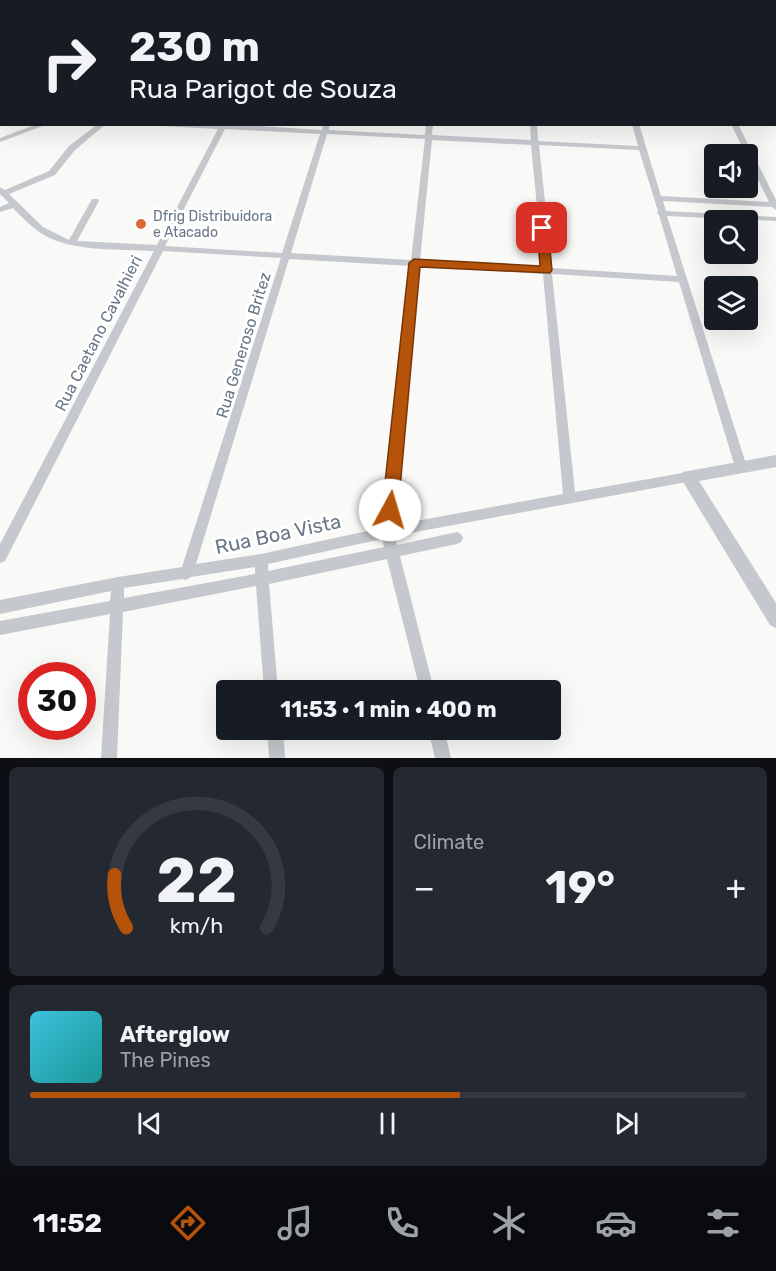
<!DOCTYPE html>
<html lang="en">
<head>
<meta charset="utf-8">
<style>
  :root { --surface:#171b24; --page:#242831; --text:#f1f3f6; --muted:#9ea1a6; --line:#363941; --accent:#b45309 }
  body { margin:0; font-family:Rubik,sans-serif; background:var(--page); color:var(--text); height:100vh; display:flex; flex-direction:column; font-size:22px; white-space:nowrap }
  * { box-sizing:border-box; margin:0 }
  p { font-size:20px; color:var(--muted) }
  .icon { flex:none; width:33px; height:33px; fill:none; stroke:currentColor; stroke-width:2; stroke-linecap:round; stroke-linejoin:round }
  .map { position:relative; height:758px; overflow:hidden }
  .side { display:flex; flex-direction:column; gap:9px; padding:9px; background:#0d0f14; flex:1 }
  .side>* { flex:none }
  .banner { position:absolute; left:0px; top:0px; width:777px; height:126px; box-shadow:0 6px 24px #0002; background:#171b24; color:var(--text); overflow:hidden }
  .buttons { position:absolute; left:704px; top:144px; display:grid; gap:12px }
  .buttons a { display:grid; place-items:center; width:54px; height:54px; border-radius:6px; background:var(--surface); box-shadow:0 6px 24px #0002; font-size:30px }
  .speed { position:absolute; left:18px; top:662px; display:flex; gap:12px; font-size:30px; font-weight:700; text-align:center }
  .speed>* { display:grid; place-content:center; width:78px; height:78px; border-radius:50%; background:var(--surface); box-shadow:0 6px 24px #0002; line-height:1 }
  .speed .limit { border:9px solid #d22; background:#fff; color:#111 }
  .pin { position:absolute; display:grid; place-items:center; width:51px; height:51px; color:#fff; margin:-26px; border-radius:12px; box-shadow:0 3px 9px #0006 }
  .me { position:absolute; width:66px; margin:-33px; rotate:6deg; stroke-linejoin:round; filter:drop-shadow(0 0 4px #0008) }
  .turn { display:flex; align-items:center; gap:21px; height:126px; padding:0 30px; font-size:27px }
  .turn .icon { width:78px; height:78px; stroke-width:2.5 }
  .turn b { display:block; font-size:42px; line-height:51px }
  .big { font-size:45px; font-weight:700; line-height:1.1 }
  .side .card { flex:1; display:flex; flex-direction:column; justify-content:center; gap:9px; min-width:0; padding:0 21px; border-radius:9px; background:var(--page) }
  .side .dial { align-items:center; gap:0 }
  .dial svg { height:156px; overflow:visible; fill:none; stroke:var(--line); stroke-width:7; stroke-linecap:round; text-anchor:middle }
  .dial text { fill:var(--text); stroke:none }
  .song { display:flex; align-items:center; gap:18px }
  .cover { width:72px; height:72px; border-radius:9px; background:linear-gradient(135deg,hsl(190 70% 55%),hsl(180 70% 35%)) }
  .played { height:6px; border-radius:3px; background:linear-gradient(90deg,var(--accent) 60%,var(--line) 60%) }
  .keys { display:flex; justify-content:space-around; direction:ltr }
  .heat { display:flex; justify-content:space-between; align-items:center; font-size:33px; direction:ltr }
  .side .tiles { flex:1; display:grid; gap:9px; grid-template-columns:1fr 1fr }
  .card:last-child { grid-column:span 2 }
  .trip { position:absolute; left:216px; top:680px; width:345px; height:60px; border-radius:6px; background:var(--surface); box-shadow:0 6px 24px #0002; font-weight:700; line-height:60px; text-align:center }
  .menu { display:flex; height:96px; justify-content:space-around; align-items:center; background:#090b0e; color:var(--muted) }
  .menu .icon { width:42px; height:42px }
  .menu .current { color:var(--accent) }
  .menu b { font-size:27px; color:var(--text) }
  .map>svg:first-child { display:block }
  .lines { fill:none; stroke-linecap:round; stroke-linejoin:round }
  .secondary-casing { stroke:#b7bcc0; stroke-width:3 }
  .minor { fill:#c5c8cc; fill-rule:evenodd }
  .tertiary { fill:#c5c8cc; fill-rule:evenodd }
  .secondary { fill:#fff; fill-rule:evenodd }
  .route { fill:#b45309; stroke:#753606; stroke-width:1.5 }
  .poi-dot { fill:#da6835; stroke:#fff; stroke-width:2 }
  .labels { text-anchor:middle; stroke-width:6; stroke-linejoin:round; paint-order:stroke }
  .far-poi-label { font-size:14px; fill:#697786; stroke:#fff; text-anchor:start }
  .street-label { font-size:16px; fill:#697786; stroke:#fff }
  .near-street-label { font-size:20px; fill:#697786; stroke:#fff }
</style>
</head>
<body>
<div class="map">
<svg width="776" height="758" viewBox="0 0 776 758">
  <rect width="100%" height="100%" fill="#f9f9f7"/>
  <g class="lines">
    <g class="secondary-casing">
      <rect id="secondary" x="0" y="5" width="2" height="4"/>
    </g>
    <g class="minor">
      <polygon points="181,0 187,0 180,2"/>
      <rect x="481" y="0" width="6" height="2"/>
      <rect x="691" y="0" width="6" height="2"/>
      <polygon points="770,0 776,0 776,3 776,2"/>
      <rect x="0" y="11" width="2" height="4"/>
      <polygon points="2,36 2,40 0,41 0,37"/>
      <polygon points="0,54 2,55 2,59 0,58"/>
      <rect x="0" y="66" width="2" height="4"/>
      <rect x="0" y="99" width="2" height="4"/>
      <polygon points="37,124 48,124 0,142 0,138"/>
      <path d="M98,124h8l-31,26 -20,25 -46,19 34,33 26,13 23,-41h6l1,2 -22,40 80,4 61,-116 -56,-3 -3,-2h68l95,6 1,-6h7l-1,6 96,5 1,-11h7l-1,11 99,5 -1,-16h7l1,17 100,5 -6,-22h7l22,72 108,6 -38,-78h7l38,76v10l-4,-3 -109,-6 3,10 110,6v4l-109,-5 80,251 -2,3 -4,2 -4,-2 -2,-3 -56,-185 -127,-8 23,218 113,-20 4,1 2,4 -2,4 -298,55 3,9 60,-13 4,2 2,4 -2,4 -4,2 -57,12 34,134h-14l-33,-131 -118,25 9,106h-14l-8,-104 -133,26 -6,146h-16l9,-144 -110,21v-14l110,-20 1,-10 -111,23v-14l118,-23 64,-10 99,-309 -118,-7 -158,310 -5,2v-19l154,-293c-32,-2 -82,1 -110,-16 -12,-7 -21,-17 -31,-27l-13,4v-5l9,-4 -9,-9v-7l5,3 44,-19 20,-25zM225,129l95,5 -38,119 -117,-7zM327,134l98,5 -14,121 -120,-7zM432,140l99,5 12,123 -123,-7zM539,145l100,5 19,61 -1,2 2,2 18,61 -125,-8zM289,259l122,7 -30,262 -120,26 -65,10zM419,266l124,8 20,220 -169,31zM382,539l2,8 -116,24v-7zM255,567v7l-131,24v-10l58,-9 4,1 5,-3z"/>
      <polygon points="267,729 283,729 285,758 269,758"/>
      <polygon points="428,729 444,729 451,758 435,758"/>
    </g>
    <g class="tertiary">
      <rect x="600" y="0" width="6" height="2"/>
      <polygon points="776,455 776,467 699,481 776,603 776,628 770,625 680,477 683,472 688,471"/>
    </g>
    <use href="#secondary" class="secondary"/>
  </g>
  <polygon class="route" points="542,224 548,228 552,270 550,273 420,267 398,510 395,515 390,517 384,515 382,510 409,263 414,259 540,266 537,228"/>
  <circle class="poi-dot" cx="141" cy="224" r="6"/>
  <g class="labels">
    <g class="far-poi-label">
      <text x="153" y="221">Dfrig Distribuidora<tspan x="153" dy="16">e Atacado</tspan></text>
    </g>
    <g class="street-label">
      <text transform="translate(98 333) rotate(-63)" y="6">Rua Caetano Cavalhieri</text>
      <text transform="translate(243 345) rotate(-73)" y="6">Rua Generoso Britez</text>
    </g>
    <g class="near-street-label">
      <text transform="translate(278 534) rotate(-12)" y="7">Rua Boa Vista</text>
    </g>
  </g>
</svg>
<div class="buttons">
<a><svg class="icon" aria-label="sound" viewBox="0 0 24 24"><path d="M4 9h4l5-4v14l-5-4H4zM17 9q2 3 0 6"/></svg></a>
<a><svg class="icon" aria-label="search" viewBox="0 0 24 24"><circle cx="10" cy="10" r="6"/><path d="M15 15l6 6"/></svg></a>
<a><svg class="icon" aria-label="layers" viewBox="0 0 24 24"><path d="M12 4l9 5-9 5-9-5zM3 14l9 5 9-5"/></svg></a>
</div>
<div class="speed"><div class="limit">30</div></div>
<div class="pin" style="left:542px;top:228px;background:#d93025"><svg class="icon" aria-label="arrive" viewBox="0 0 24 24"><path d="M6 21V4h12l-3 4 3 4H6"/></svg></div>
<svg class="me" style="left:390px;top:510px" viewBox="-20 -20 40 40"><circle r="19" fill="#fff"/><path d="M0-13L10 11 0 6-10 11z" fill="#b45309"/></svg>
<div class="trip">11:53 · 1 min · 400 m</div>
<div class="banner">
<div class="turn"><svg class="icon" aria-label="right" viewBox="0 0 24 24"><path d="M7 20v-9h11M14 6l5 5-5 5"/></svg><div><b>230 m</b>Rua Parigot de Souza</div></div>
</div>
</div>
<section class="side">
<div class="tiles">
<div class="card dial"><svg viewBox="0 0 100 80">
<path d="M14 69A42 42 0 1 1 86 69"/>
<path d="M14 69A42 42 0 0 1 8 42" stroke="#b45309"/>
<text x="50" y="56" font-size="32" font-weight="700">22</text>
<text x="50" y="72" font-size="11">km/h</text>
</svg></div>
<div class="card"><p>Climate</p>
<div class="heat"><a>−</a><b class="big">19°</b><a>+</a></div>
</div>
<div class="card">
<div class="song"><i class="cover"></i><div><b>Afterglow</b><p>The Pines</p></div></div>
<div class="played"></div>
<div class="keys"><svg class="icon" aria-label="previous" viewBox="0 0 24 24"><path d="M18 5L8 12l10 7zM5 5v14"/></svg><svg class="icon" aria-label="pause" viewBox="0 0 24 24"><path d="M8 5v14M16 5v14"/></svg><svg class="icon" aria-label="next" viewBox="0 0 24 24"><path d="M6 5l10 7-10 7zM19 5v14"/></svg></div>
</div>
</div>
</section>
<nav class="menu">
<b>11:52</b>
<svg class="icon current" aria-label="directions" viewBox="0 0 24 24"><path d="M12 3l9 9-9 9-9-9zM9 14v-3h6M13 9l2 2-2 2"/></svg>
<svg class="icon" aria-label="music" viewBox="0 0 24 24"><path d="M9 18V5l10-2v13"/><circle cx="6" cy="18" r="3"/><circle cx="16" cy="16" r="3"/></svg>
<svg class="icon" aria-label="phone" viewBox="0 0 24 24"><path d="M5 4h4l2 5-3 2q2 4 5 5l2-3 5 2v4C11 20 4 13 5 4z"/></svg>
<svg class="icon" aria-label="climate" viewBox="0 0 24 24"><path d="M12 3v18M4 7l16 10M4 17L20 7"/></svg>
<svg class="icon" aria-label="car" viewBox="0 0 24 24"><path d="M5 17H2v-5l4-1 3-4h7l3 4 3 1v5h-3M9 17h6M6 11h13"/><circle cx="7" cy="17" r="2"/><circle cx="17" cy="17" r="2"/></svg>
<svg class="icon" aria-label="filters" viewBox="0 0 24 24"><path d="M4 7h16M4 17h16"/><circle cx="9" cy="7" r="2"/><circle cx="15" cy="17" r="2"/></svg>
</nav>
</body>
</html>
